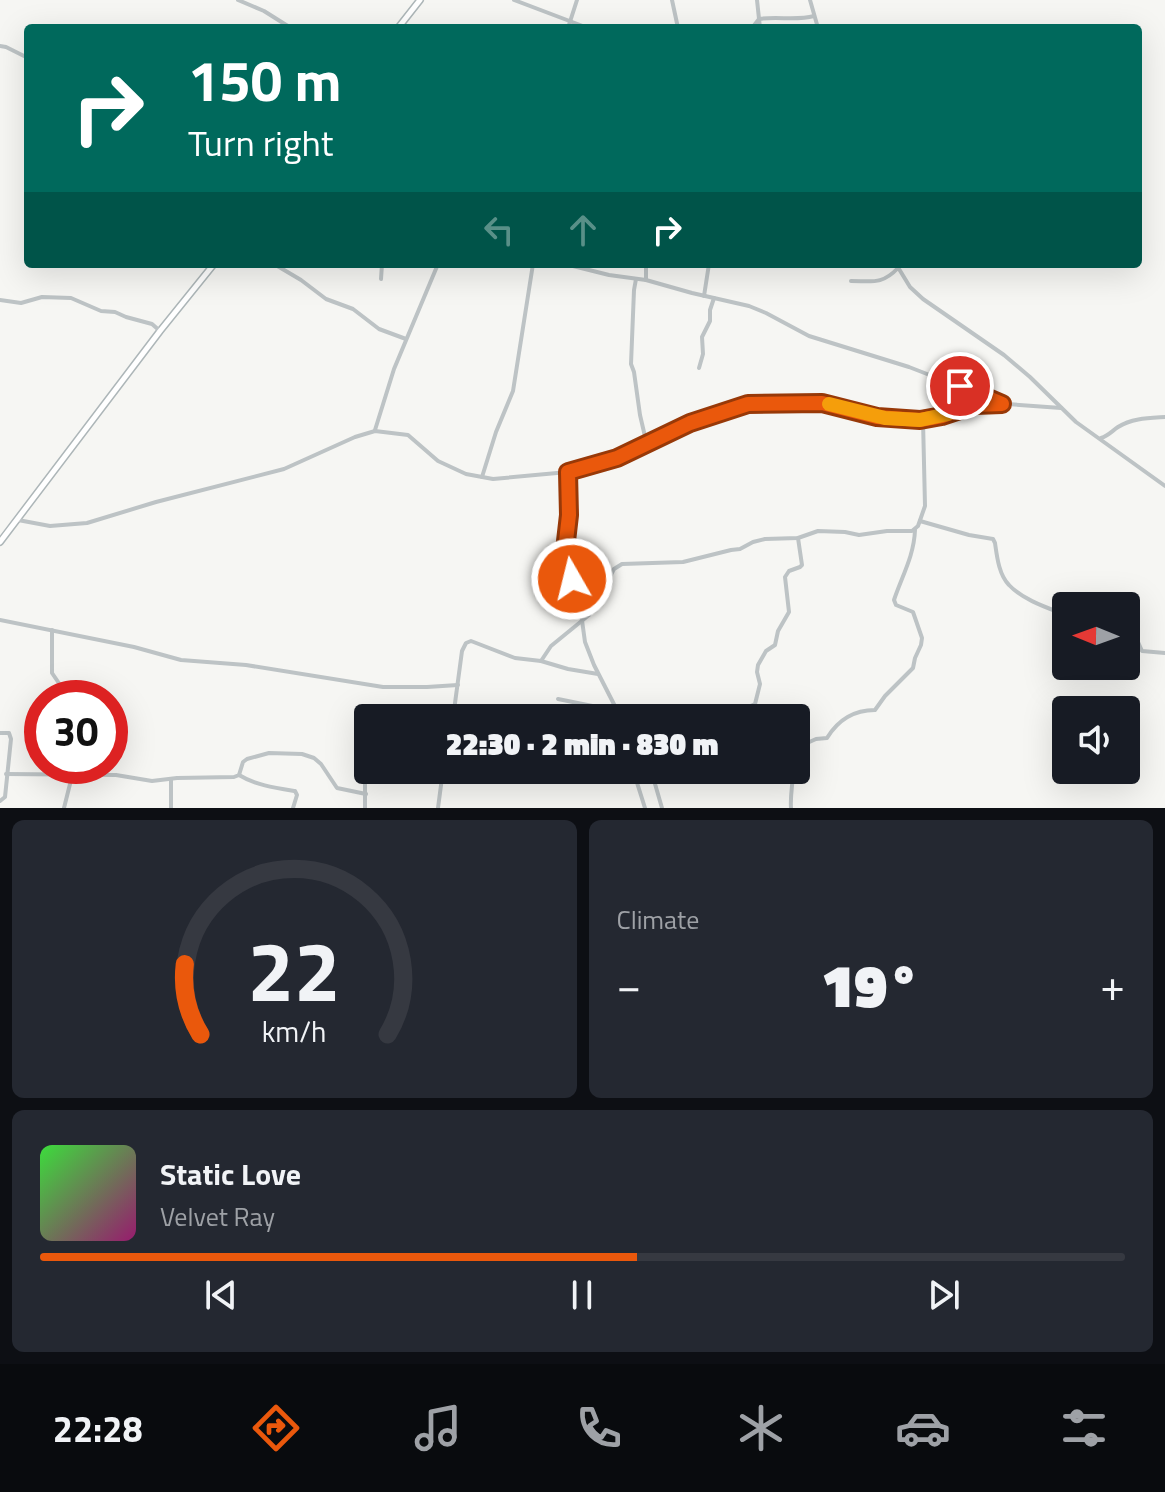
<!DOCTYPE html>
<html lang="en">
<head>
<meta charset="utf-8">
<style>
  :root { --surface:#171b24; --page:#242831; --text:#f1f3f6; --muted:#9ea1a6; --line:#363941; --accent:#ea580c }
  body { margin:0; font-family:"Titillium Web",sans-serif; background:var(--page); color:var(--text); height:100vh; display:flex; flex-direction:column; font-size:30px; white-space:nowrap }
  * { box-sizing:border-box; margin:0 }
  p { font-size:26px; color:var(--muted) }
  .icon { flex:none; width:44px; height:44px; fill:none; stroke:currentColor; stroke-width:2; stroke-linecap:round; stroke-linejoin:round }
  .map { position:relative; height:808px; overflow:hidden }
  .details { display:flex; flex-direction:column; gap:12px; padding:12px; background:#0d0f14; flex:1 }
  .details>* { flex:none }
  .banner { position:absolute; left:24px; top:24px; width:1118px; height:244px; border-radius:8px; box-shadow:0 8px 32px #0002; background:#00695c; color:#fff; overflow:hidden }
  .needle { width:52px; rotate:271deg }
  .fabs { position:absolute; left:1052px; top:592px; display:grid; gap:16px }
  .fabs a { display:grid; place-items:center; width:88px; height:88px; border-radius:8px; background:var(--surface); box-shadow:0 8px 32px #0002; font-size:40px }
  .speed { position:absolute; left:24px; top:680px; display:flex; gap:16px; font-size:40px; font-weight:700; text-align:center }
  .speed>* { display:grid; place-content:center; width:104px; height:104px; border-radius:50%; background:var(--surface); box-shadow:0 8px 32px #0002; line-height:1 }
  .speed .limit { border:12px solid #d22; background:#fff; color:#111 }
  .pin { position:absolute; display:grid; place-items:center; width:68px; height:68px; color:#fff; margin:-34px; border:4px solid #fff; border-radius:50%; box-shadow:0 2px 8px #0007 }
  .me { position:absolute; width:88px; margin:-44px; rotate:352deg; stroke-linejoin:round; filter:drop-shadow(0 0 6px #0008) }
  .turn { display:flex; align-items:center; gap:28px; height:168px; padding:0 32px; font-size:36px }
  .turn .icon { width:104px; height:104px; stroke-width:2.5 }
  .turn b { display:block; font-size:56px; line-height:68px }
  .lanes { display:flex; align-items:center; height:76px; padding:0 32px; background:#0003; justify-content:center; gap:40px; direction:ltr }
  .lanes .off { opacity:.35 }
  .big { font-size:60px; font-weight:800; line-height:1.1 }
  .details .card { flex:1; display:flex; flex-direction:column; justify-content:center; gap:12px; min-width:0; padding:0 28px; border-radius:12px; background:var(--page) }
  .details .dial { align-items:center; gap:0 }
  .dial svg { height:208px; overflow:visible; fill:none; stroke:var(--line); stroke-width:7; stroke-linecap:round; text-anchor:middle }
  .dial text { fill:var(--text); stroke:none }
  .song { display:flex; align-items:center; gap:24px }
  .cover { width:96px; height:96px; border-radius:12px; background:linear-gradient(135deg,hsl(120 70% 55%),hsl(320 70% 35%)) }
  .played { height:8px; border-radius:4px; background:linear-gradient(90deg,var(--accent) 55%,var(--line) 55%) }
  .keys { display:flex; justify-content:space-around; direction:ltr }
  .heat { display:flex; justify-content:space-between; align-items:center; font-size:44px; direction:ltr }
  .details .tiles { flex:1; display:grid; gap:12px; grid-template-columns:1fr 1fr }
  .card:last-child { grid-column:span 2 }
  .trip { position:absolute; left:354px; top:704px; width:456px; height:80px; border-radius:8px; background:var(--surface); box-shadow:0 8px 32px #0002; font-weight:800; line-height:80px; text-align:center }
  .tab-bar { display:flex; height:128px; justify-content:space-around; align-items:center; background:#090b0e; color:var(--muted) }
  .tab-bar .icon { width:56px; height:56px }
  .tab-bar .on { color:var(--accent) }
  .tab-bar b { font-size:36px; color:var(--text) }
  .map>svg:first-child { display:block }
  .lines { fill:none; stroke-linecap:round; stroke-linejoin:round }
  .secondary-casing { stroke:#adb6b8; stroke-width:8 }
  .street { stroke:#bdc3c5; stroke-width:4 }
  .secondary { stroke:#fff; stroke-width:5 }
  .route-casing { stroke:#983908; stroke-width:20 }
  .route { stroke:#ea580c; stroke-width:14 }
  .slow { stroke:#f59e0b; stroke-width:14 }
</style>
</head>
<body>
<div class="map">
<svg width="1165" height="808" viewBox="0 0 1165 808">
  <rect width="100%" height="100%" fill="#f6f6f3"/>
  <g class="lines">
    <g class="secondary-casing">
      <g id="secondary">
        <polyline points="398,28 420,0"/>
        <polyline points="0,542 160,331 214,264"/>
      </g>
    </g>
    <g class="street">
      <polyline points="238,0 264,11 291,28"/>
      <polyline points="514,0 588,28"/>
      <polyline points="672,0 678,28"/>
      <polyline points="757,0 760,28"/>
      <polyline points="810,0 818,28"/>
      <polyline points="568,28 577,0"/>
      <path d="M752,28l7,-9c19,-3 37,2 55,-3"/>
      <polyline points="0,46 6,47 28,58"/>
      <polyline points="274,264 301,280 326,299 353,309 379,329 406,339"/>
      <polyline points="565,264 609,275 646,280 692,293 749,306 766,313 809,336 909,367 999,402"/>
      <polyline points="896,264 910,287 923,299 1004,355 1030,377 1076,422 1165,486"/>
      <polyline points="381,279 382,264"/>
      <polyline points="636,279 634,290 631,364 634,372 640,415 647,445"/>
      <polyline points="646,280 646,264"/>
      <path d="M851,281c21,0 31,4 47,-13"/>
      <polyline points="704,296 709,264"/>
      <polyline points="0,300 21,303 42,297 71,298 101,311 115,312 126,317 152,324 160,331"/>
      <polyline points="699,368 703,354 702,337 710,321 710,310 714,298"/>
      <polyline points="375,430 394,369 438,264"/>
      <path d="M1101,438c7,-2 11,-7 17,-11 14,-9 31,-9 47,-10"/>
      <polyline points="568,472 569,515 565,550 580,606 585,642 594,665 621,718"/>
      <polyline points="482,477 496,432 513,391 533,264"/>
      <polyline points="18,520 50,526 87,523 156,502 284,469 355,437 375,431 408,435 438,461 466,474 493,479 568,472 603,462 630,453 690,423 748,404 822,403 877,417 909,419 929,418 975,405 994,403 1061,408"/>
      <path d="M920,521l49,14 24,4 2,4c2,14 4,32 14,42 14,15 39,23 57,30"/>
      <polyline points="0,620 134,647 181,660 246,665 383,687 427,687 458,685"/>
      <polyline points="52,630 52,673 69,698"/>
      <polyline points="1126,630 1134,633 1142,651 1165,653"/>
      <polyline points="541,661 551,646 589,615 614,569 622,564 683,562 731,550 740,549 753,542 765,539 798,538 818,531 845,532 859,535 887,531 912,531 918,526 925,506 923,420"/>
      <polyline points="558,699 617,711"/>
      <polyline points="617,707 629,713 632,718"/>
      <polyline points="453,718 462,651 466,643 471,641 515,658 541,661 568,669 598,674"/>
      <polyline points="735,718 744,709 755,704 760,684 757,672 758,665 766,651 775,645 778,631 789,612 785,577 789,571 800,567 802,565 798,538"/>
      <polyline points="0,733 9,733 11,739 5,797 0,801"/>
      <polyline points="365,747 365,808"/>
      <path d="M796,748l20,-9 11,-1c11,-18 27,-28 48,-28l10,-14 28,-28 2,-10 6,-13 1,-7 -9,-26 -17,-7 -2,-5c8,-24 20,-44 21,-70"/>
      <polyline points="633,770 645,808"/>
      <polyline points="651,770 662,808"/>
      <polyline points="6,774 116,775 152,781 177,778 234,777 239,775 243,762 247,759 269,753 302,754 314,758 321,764 337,788 366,794"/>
      <path d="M239,775c16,10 37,13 56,16l2,4 -4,13"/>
      <polyline points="171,779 171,808"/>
      <polyline points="64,808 72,776"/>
      <polyline points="438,808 443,770"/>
      <path d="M791,808c-1,-13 2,-24 2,-38"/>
    </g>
    <use href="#secondary" class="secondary"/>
  </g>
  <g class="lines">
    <g class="route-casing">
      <polyline id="route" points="572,579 565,550 569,515 568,472 617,458 690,423 748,404 822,403 877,417 920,420 942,416 975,405 1002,404 960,386"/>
    </g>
    <use href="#route" class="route"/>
    <polyline class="slow" points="829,404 885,418 920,420 948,414"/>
  </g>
</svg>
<div class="fabs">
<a><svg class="needle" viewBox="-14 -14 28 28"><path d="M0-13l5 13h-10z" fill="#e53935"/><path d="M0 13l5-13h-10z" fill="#9ea1a6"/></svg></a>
<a><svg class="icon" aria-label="sound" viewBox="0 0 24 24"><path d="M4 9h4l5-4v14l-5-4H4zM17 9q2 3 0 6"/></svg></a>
</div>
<div class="speed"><div class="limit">30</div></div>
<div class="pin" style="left:960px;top:386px;background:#d93025"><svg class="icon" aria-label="arrive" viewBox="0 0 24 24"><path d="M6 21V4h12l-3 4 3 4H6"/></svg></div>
<svg class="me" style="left:572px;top:579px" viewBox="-20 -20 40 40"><circle r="17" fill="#ea580c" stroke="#fff" stroke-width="3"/><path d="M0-11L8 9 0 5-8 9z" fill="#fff"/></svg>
<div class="trip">22:30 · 2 min · 830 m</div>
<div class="banner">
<div class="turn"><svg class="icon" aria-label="right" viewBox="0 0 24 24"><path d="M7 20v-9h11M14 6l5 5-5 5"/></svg><div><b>150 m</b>Turn right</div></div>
<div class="lanes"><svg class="icon off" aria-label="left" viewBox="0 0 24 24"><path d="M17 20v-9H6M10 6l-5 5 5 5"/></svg><svg class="icon off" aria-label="ahead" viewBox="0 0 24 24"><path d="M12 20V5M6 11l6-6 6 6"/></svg><svg class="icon" aria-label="right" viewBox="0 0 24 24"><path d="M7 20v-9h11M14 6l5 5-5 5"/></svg></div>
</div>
</div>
<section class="details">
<div class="tiles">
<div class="card dial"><svg viewBox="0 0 100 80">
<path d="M14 69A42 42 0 1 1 86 69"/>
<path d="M14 69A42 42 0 0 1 8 42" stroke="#ea580c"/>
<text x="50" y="56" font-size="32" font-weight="700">22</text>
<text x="50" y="72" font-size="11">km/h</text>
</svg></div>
<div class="card"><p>Climate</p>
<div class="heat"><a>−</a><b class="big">19°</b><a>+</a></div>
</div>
<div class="card">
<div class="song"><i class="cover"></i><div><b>Static Love</b><p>Velvet Ray</p></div></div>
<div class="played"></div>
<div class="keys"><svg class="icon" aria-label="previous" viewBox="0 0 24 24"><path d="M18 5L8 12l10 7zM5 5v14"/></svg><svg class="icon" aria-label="pause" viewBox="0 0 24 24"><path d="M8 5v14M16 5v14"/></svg><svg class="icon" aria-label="next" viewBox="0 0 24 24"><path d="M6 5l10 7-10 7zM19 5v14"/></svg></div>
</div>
</div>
</section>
<nav class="tab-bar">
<b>22:28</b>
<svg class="icon on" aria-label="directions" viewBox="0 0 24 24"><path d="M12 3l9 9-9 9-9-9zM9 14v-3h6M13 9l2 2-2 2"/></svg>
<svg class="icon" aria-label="music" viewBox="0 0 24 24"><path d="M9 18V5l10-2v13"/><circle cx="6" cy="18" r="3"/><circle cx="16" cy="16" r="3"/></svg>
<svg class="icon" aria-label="phone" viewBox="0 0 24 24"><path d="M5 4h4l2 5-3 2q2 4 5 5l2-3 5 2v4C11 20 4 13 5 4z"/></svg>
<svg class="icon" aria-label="climate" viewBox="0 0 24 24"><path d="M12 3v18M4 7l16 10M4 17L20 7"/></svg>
<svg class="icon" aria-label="car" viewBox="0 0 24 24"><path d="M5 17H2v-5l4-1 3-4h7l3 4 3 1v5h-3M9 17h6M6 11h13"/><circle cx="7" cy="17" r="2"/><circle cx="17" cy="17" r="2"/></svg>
<svg class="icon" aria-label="filters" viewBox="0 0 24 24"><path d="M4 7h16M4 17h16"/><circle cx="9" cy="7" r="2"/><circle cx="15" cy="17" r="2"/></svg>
</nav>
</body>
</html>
